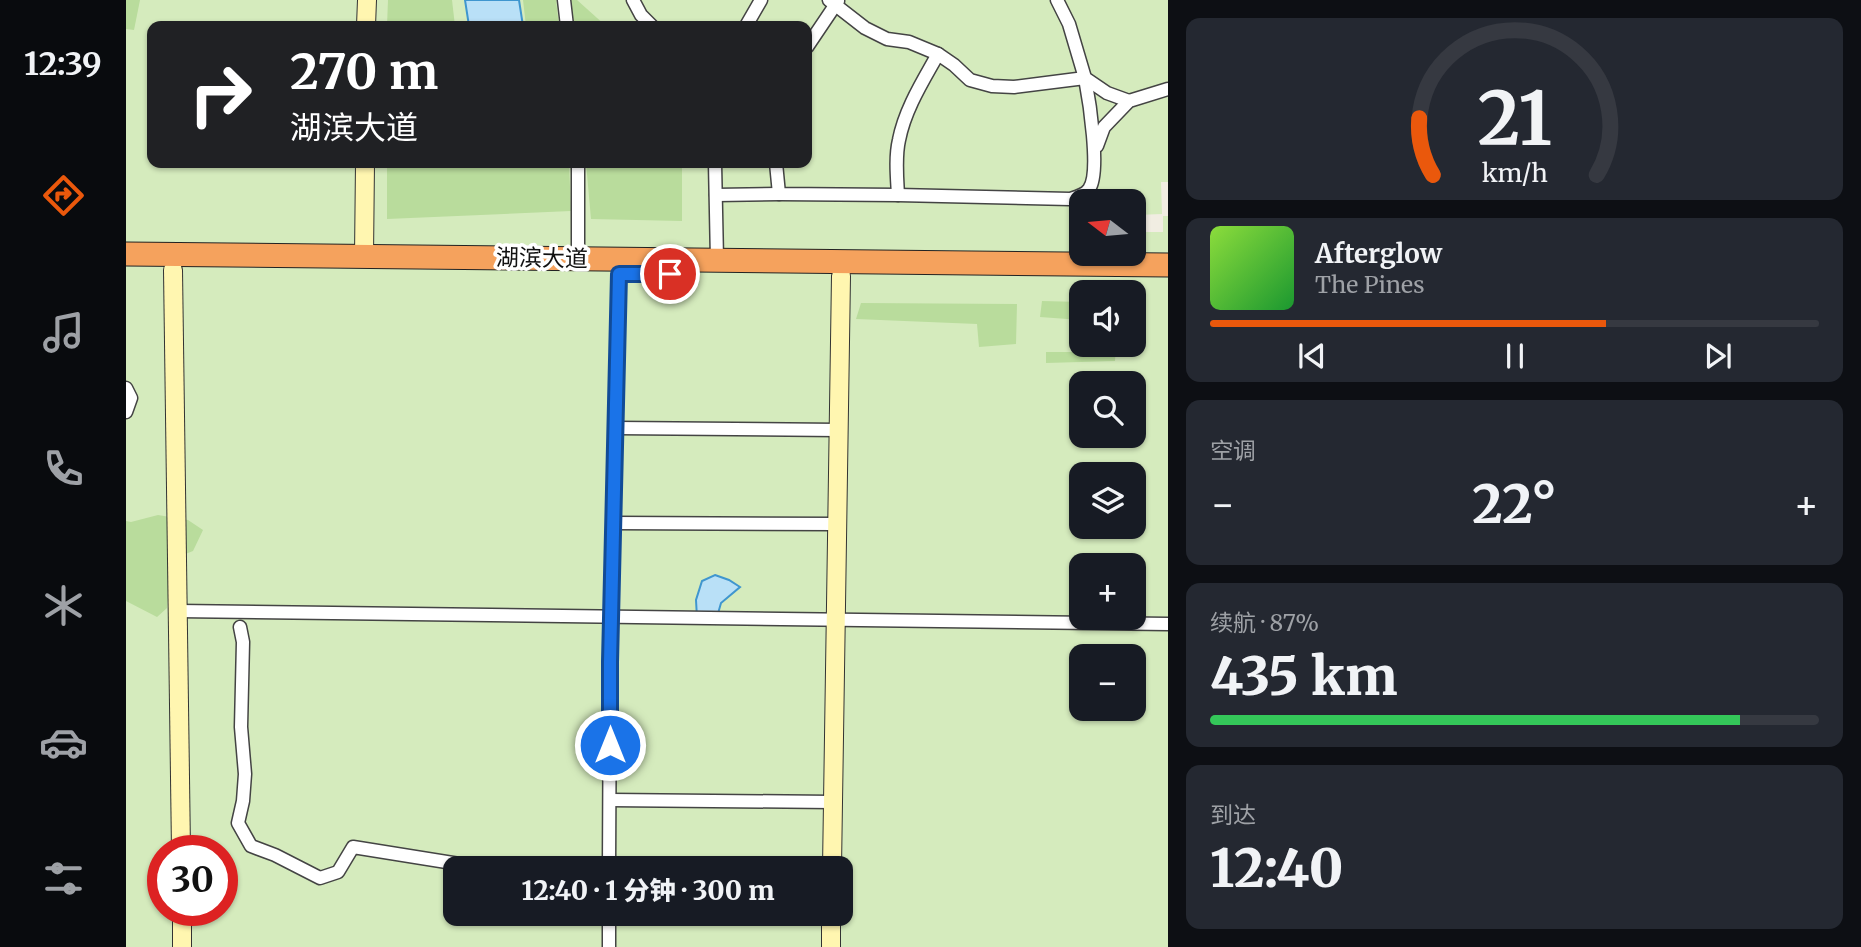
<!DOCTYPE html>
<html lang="zh">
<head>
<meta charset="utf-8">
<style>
  :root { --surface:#171b24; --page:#242831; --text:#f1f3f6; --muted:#9ea1a6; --line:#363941; --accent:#ea580c }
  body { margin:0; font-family:Merriweather,"Noto Sans SC",serif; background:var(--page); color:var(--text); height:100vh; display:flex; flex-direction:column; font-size:26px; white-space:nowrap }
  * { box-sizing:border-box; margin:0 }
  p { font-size:23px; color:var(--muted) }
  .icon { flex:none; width:38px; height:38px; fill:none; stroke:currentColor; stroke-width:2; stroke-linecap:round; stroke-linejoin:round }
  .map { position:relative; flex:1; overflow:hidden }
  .side { display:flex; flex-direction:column; gap:18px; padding:18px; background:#0d0f14; width:693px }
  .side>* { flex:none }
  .banner { position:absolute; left:21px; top:21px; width:665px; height:147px; border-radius:14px; box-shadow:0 2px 5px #0004; background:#202124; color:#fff; overflow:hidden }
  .needle { width:46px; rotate:286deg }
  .fabs { position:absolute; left:943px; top:189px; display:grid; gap:14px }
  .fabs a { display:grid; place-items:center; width:77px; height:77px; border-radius:14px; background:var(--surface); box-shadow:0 2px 5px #0004; font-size:35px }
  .speed { position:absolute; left:21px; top:835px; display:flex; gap:14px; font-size:35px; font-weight:700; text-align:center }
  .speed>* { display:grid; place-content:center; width:91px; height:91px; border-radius:50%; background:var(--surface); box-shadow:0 2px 5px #0004; line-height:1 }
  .speed .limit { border:10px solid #d22; background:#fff; color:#111 }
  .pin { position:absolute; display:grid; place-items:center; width:60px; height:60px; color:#fff; margin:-30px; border:4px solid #fff; border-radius:50%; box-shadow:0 2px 7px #0007 }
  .me { position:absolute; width:77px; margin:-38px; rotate:0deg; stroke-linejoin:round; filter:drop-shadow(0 0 5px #0008) }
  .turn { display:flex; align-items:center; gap:24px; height:147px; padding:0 28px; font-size:32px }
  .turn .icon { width:91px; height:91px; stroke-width:2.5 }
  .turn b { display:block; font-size:49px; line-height:60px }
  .big { font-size:52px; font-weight:800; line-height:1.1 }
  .side .card { flex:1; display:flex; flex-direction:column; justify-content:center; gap:10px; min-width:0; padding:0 24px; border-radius:14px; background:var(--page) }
  .side .dial { align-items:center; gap:0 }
  .dial svg { height:182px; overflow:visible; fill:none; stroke:var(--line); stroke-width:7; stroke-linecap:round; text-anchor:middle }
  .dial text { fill:var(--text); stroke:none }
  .song { display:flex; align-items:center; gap:21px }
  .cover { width:84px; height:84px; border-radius:10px; background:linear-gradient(135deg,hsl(90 70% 55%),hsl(130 70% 35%)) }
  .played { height:7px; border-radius:4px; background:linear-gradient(90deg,var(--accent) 65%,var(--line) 65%) }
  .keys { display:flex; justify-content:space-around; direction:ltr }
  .heat { display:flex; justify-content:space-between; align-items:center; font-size:38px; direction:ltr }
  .charge { height:10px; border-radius:5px; background:linear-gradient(90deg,#34c759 87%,var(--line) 0) }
  .trip { position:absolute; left:317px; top:856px; width:410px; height:70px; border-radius:14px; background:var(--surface); box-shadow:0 2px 5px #0004; font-weight:800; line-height:70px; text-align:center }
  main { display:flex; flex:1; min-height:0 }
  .dock { display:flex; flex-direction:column; width:126px; justify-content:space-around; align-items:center; background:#090b0e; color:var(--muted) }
  .dock .icon { width:49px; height:49px }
  .dock .on { color:var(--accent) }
  .dock b { font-size:32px; color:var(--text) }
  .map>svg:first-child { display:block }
  .green { fill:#d5ebbd; fill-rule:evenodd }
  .forest { fill:#b9dc9c }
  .plaza { fill:#f1ede2 }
  .water { fill:#b9e0f7; stroke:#3f96cf; stroke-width:2 }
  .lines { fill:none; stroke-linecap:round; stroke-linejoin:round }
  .street-casing { stroke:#444; stroke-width:15 }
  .secondary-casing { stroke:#333; stroke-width:20 }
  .highway-casing { stroke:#222; stroke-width:25 }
  .street { stroke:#fff; stroke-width:12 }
  .secondary { stroke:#fff6b0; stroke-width:18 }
  .highway { stroke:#f5a25d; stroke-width:23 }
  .route-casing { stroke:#114b97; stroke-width:18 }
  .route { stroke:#1a73e8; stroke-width:12 }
  .labels { text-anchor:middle; stroke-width:7; stroke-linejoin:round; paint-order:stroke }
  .street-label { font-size:23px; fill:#111; stroke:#fff }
</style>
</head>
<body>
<main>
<nav class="dock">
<b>12:39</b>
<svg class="icon on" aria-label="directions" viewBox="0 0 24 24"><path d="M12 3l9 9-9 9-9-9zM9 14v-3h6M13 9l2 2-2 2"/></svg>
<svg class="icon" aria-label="music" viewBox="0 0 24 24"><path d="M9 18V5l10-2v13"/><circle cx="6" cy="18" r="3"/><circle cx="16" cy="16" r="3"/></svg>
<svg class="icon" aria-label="phone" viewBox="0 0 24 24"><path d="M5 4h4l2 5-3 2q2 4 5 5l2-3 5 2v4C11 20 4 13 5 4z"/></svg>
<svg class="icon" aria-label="climate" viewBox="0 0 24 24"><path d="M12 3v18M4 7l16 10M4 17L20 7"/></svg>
<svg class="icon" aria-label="car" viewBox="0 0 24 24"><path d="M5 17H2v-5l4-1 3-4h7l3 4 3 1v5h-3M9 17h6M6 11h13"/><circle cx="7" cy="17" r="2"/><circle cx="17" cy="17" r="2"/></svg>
<svg class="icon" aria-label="filters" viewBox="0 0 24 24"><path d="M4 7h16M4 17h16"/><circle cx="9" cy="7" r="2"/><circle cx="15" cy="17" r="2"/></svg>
</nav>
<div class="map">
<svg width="1042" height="947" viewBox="0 0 1042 947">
  <rect width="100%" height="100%" fill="#fffdf5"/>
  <path class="green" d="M0,0h1042v947h-1042zM26,26h655v137h-655zM956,201h52v53h-52zM956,292h52v53h-52zM956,383h52v53h-52zM956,474h52v53h-52zM956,565h52v53h-52zM956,656h52v53h-52zM37,850h59v60h-59zM329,868h385v46h-385z"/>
  <g class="forest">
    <polygon points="0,0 14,0 8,30 0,29"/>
    <polygon points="262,0 326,0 329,26 261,26"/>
    <polygon points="397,0 430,0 433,26 400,26"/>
    <polygon points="444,0 451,0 480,26 447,26"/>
    <polygon points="261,163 443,163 445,211 261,219"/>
    <polygon points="460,163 556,163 556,221 465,219"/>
    <polygon points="916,301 955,302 956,345 990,345 989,361 920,363 920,352 951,352 955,320 914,317"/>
    <polygon points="735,303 891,304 890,344 853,347 851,324 730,319"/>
    <polygon points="32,515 62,520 77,530 67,551 57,555 43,586 41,608 31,617 0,601 0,521 5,522"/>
  </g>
  <polygon class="plaza" points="1035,182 1042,182 1042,216 1037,216 1037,232 1011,232 1010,215 1036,214"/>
  <g class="water">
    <polygon points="339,0 393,0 397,26 343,26"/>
    <polygon points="589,575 603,580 614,587 595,603 589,624 571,618 570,600 576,581"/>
  </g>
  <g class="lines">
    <g class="street-casing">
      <g id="street">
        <polyline points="438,0 441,26"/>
        <polyline points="507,0 515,15 526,26"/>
        <path d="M703,0l36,28 22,11 22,3 29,12c-15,27 -33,55 -39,86 -4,17 -2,37 -1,55"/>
        <polyline points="931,0 943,24 959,78 981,93 1003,101"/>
        <polyline points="620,26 635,0"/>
        <polyline points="681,47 712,1"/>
        <polyline points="971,146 978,127 1003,101 1042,89"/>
        <polyline points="589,163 591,260"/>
        <path d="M650,163l3,31 119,1 172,4c7,-2 15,-4 19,-10 12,-16 0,-90 -4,-111l-71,9 -22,-1 -22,-6 -16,-15 -16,-11"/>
        <polyline points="590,195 653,194"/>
        <polyline points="452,258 452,163"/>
        <polyline points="0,388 5,398 0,412"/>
        <polyline points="490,428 713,430"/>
        <polyline points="488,523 711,524"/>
        <polyline points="52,611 1042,624"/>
        <polyline points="114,627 117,642 115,727 119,774 117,801 112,823 125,846 149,855 194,878 212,872 227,847 358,868"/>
        <polyline points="484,800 707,802"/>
        <polyline points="483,868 484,662 493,274"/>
        <polyline points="483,947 483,914"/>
      </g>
    </g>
    <g class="secondary-casing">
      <g id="secondary">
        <polyline points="240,26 241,0"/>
        <polyline points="238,256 239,163"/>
        <polyline points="47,270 55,850"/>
        <polyline points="706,868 715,276"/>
        <polyline points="56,910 56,947"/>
        <polyline points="705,947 705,914"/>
      </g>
    </g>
    <g class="highway-casing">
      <polyline id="highway" points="0,254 1042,265"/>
    </g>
    <use href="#street" class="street"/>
    <use href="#secondary" class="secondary"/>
    <use href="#highway" class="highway"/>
  </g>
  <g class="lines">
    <g class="route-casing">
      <polyline id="route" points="484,745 484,662 493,274 544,274"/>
    </g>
    <use href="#route" class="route"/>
  </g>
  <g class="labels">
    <g class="street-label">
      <text transform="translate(416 258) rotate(1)" y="8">湖滨大道</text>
    </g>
  </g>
</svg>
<div class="fabs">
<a><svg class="needle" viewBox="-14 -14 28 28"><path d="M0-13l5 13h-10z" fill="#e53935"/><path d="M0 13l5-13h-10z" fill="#9ea1a6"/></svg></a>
<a><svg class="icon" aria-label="sound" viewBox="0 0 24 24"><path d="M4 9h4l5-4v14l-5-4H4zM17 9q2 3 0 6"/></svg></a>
<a><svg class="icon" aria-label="search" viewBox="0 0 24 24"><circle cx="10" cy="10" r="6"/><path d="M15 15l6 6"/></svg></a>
<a><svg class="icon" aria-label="layers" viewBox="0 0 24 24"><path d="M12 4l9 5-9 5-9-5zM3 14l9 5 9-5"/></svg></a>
<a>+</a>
<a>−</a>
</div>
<div class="speed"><div class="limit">30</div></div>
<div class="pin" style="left:544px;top:274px;background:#d93025"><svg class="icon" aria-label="arrive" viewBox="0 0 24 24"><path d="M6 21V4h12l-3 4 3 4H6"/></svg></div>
<svg class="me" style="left:484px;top:745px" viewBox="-20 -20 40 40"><circle r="17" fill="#1a73e8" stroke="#fff" stroke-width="3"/><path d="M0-11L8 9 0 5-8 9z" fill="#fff"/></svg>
<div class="trip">12:40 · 1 分钟 · 300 m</div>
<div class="banner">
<div class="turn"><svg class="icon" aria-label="right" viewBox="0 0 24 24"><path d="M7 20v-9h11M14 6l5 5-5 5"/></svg><div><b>270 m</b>湖滨大道</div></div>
</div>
</div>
<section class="side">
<div class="card dial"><svg viewBox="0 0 100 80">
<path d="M14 69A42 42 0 1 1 86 69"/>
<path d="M14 69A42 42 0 0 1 8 44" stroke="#ea580c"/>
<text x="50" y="56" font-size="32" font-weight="700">21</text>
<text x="50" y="72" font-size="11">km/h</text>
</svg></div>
<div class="card">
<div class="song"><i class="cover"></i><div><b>Afterglow</b><p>The Pines</p></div></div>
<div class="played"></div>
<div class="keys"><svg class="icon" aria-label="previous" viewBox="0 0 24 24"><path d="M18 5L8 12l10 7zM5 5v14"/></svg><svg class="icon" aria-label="pause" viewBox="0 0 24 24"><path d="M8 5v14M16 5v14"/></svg><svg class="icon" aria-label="next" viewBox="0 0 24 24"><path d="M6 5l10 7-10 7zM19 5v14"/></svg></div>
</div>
<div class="card"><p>空调</p>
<div class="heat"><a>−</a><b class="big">22°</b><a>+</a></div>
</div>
<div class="card"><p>续航 · 87%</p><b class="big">435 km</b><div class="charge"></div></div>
<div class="card"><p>到达</p><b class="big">12:40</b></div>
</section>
</main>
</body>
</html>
